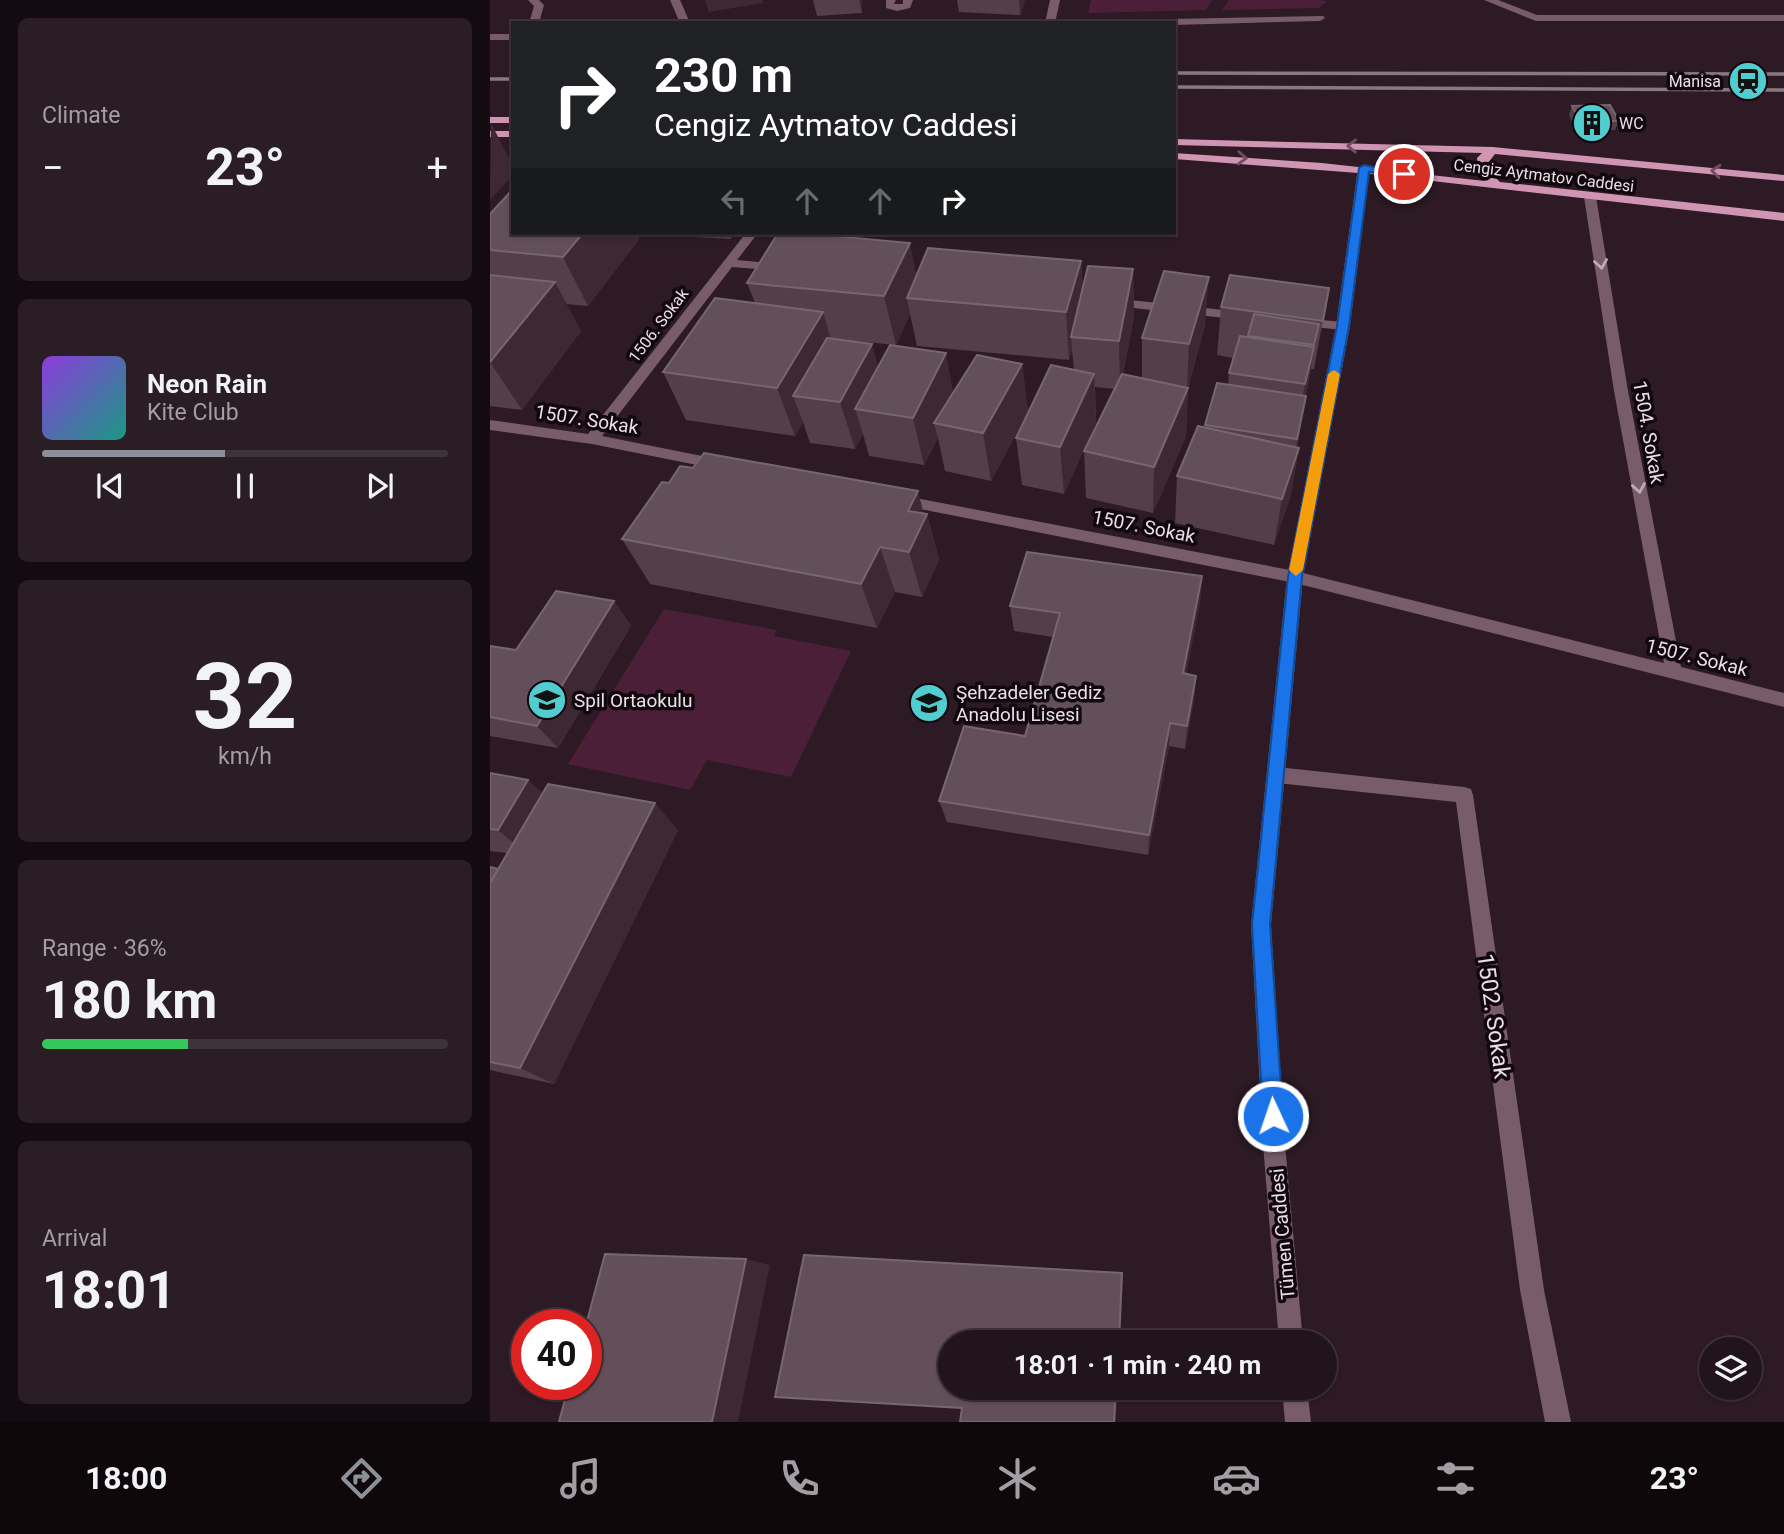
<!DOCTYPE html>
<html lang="en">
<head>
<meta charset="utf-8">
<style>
  :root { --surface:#22141b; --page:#2a1d24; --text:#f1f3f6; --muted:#a29ea3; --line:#3f333a; --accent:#8c9099 }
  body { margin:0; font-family:Roboto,sans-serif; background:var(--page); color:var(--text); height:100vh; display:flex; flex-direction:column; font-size:26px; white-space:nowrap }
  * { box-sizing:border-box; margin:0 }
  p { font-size:23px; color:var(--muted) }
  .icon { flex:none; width:38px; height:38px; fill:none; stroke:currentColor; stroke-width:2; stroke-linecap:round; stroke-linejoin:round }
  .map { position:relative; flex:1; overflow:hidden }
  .sheet { display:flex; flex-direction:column; gap:18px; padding:18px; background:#130b0f; width:490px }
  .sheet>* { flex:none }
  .banner { position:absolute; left:21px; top:21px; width:665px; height:214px; border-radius:0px; box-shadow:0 2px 5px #0004,0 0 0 2px var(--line); background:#202124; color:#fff; overflow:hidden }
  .tools { position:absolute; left:1209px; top:1337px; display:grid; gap:14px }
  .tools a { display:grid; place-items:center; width:63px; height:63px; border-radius:50%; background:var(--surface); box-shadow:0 2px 5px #0004,0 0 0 2px var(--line); font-size:35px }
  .speed { position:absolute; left:21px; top:1309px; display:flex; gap:14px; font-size:35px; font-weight:700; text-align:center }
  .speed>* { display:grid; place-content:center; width:91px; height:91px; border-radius:50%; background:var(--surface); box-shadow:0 2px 5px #0004,0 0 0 2px var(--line); line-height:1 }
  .speed .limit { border:10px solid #d22; background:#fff; color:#111 }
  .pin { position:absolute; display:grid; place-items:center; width:60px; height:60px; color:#fff; margin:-30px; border:4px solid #fff; border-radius:50%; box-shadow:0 2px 7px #0007 }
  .me { position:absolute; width:77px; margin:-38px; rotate:357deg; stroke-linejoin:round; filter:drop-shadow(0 0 5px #0008) }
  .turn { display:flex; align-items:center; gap:24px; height:147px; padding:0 28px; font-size:32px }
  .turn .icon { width:91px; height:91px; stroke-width:2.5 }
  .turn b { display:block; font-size:49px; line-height:60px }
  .lanes { display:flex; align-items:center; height:66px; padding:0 28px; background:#0003; justify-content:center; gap:35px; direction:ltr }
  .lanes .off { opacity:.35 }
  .big { font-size:52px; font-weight:700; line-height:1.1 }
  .sheet .tile { flex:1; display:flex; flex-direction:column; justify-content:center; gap:10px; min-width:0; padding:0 24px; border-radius:10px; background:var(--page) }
  .sheet .dial { align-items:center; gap:0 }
  .dial b { font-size:91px; line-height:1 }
  .song { display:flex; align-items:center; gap:21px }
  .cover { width:84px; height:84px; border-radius:10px; background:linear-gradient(135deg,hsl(270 70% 55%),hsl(170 70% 35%)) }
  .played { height:7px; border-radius:4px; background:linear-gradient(90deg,var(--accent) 45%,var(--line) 45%) }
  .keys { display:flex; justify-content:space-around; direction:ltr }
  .heat { display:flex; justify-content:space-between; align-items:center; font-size:38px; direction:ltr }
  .charge { height:10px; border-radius:5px; background:linear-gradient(90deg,#34c759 36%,var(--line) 0) }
  .trip { position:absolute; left:448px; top:1330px; width:399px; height:70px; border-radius:35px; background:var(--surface); box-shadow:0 2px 5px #0004,0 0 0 2px var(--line); font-weight:700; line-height:70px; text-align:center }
  .tabs { display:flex; height:112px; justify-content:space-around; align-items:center; background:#0e080b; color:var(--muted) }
  .tabs .icon { width:49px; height:49px }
  .tabs .selected { color:var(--accent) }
  .tabs b { font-size:32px; color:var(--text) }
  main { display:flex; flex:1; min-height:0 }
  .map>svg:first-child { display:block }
  .green { fill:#4c1f39 }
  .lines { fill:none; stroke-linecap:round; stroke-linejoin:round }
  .minor { fill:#795c6a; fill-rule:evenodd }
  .tertiary { fill:#795c6a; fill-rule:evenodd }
  .primary { fill:#d195b4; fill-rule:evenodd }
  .rail { stroke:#897880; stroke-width:3.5 }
  .wall { fill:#533e49 }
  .shaded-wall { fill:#3d2833 }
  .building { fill:#634f59; stroke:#78666f; stroke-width:2 }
  .oneway { stroke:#704e60 }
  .oneway2 { stroke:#beaab3 }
  .route { fill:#1a73e8; stroke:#114b97; stroke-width:2 }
  .slow { fill:#f59e0b }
  .labels { text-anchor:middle; stroke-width:7; stroke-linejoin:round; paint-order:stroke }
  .far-poi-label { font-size:16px; fill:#ecdee4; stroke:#10080c; text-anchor:end }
  .far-street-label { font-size:16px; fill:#ecdee4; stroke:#10080c }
  .street-label { font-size:19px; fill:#ecdee4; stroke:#10080c }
  .poi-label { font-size:19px; fill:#ecdee4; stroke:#10080c; text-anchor:start }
  .near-street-label { font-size:23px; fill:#ecdee4; stroke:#10080c }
</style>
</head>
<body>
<main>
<section class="sheet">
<div class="tile"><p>Climate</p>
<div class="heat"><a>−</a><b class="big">23°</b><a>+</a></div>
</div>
<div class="tile">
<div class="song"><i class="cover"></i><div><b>Neon Rain</b><p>Kite Club</p></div></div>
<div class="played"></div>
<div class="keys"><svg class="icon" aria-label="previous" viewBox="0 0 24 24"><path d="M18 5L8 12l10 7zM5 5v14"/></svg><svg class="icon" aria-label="pause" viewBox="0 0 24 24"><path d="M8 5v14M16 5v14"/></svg><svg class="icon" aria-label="next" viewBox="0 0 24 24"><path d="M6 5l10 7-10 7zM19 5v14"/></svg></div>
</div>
<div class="tile dial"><b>32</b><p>km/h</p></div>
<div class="tile"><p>Range · 36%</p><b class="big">180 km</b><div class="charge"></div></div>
<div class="tile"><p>Arrival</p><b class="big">18:01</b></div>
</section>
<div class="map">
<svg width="1294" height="1422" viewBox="0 0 1294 1422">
  <rect width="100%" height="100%" fill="#2d1a24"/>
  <g class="green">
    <polygon points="601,0 722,0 716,10 598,13"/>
    <polygon points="739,0 830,0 837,1 829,8 732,10"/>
    <polygon points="174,609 287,630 284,636 361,651 301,777 217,760 200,790 78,764"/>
  </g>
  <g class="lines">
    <g class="minor">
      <polygon points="38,0 49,0 54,5 49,23 39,23 44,6"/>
      <polygon points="180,0 190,0 200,23 190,23"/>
      <polygon points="396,0 406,0 404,4 413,4 413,0 423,0 420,8 407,11 396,8"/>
      <polygon points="560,0 570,0 565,23 555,23"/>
      <polygon points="994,0 1008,0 1047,15 1294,15 1294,21 1046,21"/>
      <polygon points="833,16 835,18 830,21 684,25 624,23 629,20"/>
      <rect x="0" y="34" width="23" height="6"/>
      <polygon points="1100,193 1106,197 1138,391 1191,667 1294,693 1294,707 805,583 410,505 402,500 410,495 805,571 1174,663 1124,391 1094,197"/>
      <polygon points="256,233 268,233 247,260 290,264 296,268 294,271 242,267 112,436 237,461 239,465 237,469 232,470 102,444 0,430 0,420 98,434"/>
      <polygon points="621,298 753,312 760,316 753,320 616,305 615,302"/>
      <polygon points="809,318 853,322 860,326 853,330 804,325 802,322"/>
      <polygon points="787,767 974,787 981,789 983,795 1054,1290 1081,1422 1055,1422 1030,1290 966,802 787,783 781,781 778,775 781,769"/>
    </g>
    <g class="tertiary">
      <polygon points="874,165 880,168 860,326 813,577 781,925 795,1144 813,1342 789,1342 773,1144 761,925 797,577 846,326 868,168"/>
      <polygon points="792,1388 817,1388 821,1422 795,1422"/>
    </g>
    <g class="primary">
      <rect x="0" y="117" width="23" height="6"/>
      <rect x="0" y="131" width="23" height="6"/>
      <polygon points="684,139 1003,147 1294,175 1294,181 1005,154 998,163 1001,173 1010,182 1294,213 1294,221 881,174 684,159 684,153 832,163 995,181 988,170 987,158 992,153 684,145"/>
    </g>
    <g class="rail">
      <polyline points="684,73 1294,74"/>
      <polyline points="0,79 23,79"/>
      <polyline points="684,87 1294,90"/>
    </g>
  </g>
  <g class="wall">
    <polygon points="323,0 372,0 372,13 327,16"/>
    <polygon points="467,0 535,0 530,15 469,12"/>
    <polygon points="1082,106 1129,121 1125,130 1086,131 1079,115"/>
    <polygon points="0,214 23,233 243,233 241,239 147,234 149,239 98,306 76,304 91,331 32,410 0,406"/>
    <polygon points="591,261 593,291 643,269 644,317 633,374 652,378 652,338 715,325 698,388 696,436 663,513 596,498 594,451 625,389 605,387 606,422 574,494 532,485 526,438 584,370 582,350 579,360 427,346 420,314 406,345 343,339 382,344 388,368 463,393 532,364 538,412 501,481 455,471 448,438 434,465 379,456 373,434 365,449 320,443 313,422 305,436 196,420 173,372 265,303 257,283 427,275"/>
    <polygon points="839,288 824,369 821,369 816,393 807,448 809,448 801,495 784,545 685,523 687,476 714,428 715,425 738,384 739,373 743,358 727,355 731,307"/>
    <polygon points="433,513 437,514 449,560 432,597 405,592 387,628 160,584 132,539"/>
    <polygon points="712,576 710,602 696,674 706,676 704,700 695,749 679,746 658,855 457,822 449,801 535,736 563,637 524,631 520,606"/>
    <polygon points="124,601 141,626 68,748 0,736 0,646 26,650"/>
    <polygon points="0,773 38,780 52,793 188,830 64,1084 0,1070 0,867 8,869 17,853 0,851"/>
  </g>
  <g class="shaded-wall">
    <polygon points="215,0 273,0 274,3 219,12"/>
    <polygon points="369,0 372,0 372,13"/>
    <polygon points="529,0 535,0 530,15"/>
    <polygon points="1,123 23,166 23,175 0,200"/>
    <polygon points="93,233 146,233 149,239 98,306 73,257"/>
    <polygon points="420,243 430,292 417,298 420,314 406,345 394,296"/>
    <polygon points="591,261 594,310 581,337 582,350 579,360 576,312"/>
    <polygon points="643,269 644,317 630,389 629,341"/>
    <polygon points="719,277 715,325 697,390 698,388 696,436 663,513 664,467 697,392 699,344"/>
    <polygon points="65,282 91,331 32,410 0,362"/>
    <polygon points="333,312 347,361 303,396 313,422 305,436 287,388"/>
    <polygon points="829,324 820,372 816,393 824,345"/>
    <polygon points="382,344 394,392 365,409 373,434 365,449 350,402"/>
    <polygon points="824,347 815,396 807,432 815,384"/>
    <polygon points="456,353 465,402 444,423 448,438 434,465 423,418"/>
    <polygon points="532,364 538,412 501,481 493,433"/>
    <polygon points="604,374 606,422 574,494 570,447"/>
    <polygon points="816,396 803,466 809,448 801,495 784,545 792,499 801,471"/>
    <polygon points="428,491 435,519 437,514 449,560 432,597 419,552 418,511"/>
    <polygon points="390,547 405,592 387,628 371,584"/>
    <polygon points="712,576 710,602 692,697 693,673"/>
    <polygon points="124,601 141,626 68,748 47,726"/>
    <polygon points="706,676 704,700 695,749 697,726"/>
    <polygon points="680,723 679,746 658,855 659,835"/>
    <polygon points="38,780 67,807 39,856 8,830"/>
    <polygon points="165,803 188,830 64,1084 30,1068"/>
    <polygon points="256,1259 280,1265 248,1422 222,1422"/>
    <polygon points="632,1273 633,1278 630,1342 629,1342"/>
    <polygon points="626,1388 627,1388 626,1422 624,1422"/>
  </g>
  <g class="building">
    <polygon points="1120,105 1129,121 1090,121 1082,106"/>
    <polygon points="23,189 23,233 93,233 73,257 0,250 0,214"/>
    <polygon points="288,233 311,233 420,243 394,296 257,283"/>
    <polygon points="438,248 591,261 576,312 417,298"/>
    <polygon points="598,266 643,269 629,341 581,337"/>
    <polygon points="674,271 719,277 699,344 652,338"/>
    <polygon points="0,275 65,282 0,362"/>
    <polygon points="740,275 839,288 833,321 731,307"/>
    <polygon points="225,298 333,312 287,388 173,372"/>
    <polygon points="764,314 829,324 824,345 758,336"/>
    <polygon points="750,336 824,347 815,384 739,373"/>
    <polygon points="337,338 382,344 350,402 303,396"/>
    <polygon points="400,345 456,353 423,418 365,409"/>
    <polygon points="487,355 532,364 493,433 444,423"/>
    <polygon points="561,365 604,374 570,447 526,438"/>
    <polygon points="632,374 698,388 664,467 594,451"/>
    <polygon points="727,383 816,396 807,439 715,425"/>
    <polygon points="708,426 809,448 792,499 687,476"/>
    <polygon points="214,453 428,491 418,511 437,514 419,552 390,547 371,584 132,539 172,482 179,483 190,466 203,468"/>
    <polygon points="537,552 712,576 693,673 706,676 697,726 680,723 659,835 449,801 474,726 535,736 570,613 520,606"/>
    <polygon points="66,591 124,601 47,726 0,717 0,646 26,650"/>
    <polygon points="0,773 38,780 8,830 0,829"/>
    <polygon points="58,784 165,803 30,1068 0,1062 0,883"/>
    <polygon points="0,867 8,869 0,883"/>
    <polygon points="115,1254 256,1259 222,1422 69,1422 79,1384 96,1384 96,1325"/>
    <polygon points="314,1255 632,1273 629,1342 460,1342 460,1388 626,1388 624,1422 470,1422 472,1408 285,1397"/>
  </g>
  <defs><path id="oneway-chevron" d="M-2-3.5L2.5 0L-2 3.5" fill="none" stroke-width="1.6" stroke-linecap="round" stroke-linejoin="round" transform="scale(1.75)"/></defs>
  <g class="oneway">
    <use href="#oneway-chevron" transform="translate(862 146) rotate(-179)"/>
    <use href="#oneway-chevron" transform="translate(752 158) rotate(2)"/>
    <use href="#oneway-chevron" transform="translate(1226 171) rotate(-174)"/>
  </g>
  <g class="oneway2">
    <use href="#oneway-chevron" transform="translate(1111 264) rotate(81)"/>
    <use href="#oneway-chevron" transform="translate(1149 488) rotate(80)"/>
  </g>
  <polygon class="route" points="874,165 920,174 914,177 879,172 859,326 812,577 780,925 793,1116 790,1123 783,1126 775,1123 773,1116 762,925 798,577 847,326 869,168"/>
  <polygon class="slow" points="844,370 850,374 813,570 806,576 799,570 838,374"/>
  <defs>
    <g id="station-disc" transform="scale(2.0125)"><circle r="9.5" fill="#52cdcf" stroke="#10080c"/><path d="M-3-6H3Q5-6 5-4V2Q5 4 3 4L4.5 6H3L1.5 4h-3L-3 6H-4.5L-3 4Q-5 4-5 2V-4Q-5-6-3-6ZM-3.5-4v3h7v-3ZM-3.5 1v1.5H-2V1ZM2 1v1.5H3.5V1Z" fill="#111"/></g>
    <g id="building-disc" transform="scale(2.0125)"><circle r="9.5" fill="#52cdcf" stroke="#10080c"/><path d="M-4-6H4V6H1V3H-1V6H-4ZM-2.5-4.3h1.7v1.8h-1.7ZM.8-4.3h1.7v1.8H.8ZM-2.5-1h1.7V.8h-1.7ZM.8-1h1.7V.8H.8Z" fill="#111"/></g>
    <g id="school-disc" transform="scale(2.0125)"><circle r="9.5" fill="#52cdcf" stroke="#10080c"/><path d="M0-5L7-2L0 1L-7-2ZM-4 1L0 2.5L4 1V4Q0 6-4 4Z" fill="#111"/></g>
  </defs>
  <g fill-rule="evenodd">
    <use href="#station-disc" x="1258" y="81"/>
    <use href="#building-disc" x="1102" y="123"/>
    <use href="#school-disc" x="57" y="700"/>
    <use href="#school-disc" x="439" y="703"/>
  </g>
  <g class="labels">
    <g class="far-poi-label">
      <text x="1231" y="87">Manisa</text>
      <text x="1129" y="129" text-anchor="start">WC</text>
    </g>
    <g class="far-street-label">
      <text transform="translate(1054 175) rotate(7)" y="6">Cengiz Aytmatov Caddesi</text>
      <text transform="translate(168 325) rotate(-53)" y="6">1506. Sokak</text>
    </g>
    <g class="street-label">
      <text transform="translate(97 419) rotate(9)" y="7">1507. Sokak</text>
      <text transform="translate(1159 432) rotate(80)" y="7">1504. Sokak</text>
      <text transform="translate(654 526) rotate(11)" y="7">1507. Sokak</text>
      <text transform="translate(1207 657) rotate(14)" y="7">1507. Sokak</text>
      <text transform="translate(792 1234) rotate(-95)" y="7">Tümen Caddesi</text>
    </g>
    <g class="poi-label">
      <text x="466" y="699">Şehzadeler Gediz<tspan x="466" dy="22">Anadolu Lisesi</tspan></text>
      <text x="84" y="707">Spil Ortaokulu</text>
    </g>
    <g class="near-street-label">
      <text transform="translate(1004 1016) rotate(82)" y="8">1502. Sokak</text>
    </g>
  </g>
</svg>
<div class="tools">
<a><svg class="icon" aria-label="layers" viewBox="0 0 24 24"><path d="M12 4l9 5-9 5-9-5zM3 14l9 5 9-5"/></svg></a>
</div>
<div class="speed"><div class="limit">40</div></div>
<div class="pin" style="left:914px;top:174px;background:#d93025"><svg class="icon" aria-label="arrive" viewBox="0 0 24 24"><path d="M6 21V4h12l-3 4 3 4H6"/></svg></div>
<svg class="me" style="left:783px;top:1116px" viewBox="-20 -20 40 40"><circle r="17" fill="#1a73e8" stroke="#fff" stroke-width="3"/><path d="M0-11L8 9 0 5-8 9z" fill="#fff"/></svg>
<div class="trip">18:01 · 1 min · 240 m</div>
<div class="banner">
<div class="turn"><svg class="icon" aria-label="right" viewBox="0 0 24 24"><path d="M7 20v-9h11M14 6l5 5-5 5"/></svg><div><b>230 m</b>Cengiz Aytmatov Caddesi</div></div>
<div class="lanes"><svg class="icon off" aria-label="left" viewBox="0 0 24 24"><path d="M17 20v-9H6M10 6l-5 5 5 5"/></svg><svg class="icon off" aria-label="ahead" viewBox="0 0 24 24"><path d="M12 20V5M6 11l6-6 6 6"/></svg><svg class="icon off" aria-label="ahead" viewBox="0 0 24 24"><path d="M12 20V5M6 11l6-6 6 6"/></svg><svg class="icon" aria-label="right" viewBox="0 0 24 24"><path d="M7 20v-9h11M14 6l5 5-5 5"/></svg></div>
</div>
</div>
</main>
<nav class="tabs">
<b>18:00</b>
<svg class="icon selected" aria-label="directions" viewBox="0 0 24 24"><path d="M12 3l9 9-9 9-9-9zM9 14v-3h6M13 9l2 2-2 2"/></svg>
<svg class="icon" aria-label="music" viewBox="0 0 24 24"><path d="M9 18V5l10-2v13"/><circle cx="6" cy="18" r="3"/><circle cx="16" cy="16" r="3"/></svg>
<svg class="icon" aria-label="phone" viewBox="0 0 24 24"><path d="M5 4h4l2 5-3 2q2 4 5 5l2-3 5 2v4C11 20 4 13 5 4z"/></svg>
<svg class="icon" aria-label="climate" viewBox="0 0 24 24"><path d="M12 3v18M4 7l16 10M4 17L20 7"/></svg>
<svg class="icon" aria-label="car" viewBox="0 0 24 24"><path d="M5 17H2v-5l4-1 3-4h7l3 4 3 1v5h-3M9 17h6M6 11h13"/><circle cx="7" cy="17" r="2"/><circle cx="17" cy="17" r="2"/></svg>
<svg class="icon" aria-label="filters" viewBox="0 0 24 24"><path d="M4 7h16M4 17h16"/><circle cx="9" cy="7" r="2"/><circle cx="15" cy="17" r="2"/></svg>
<b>23°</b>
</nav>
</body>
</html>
